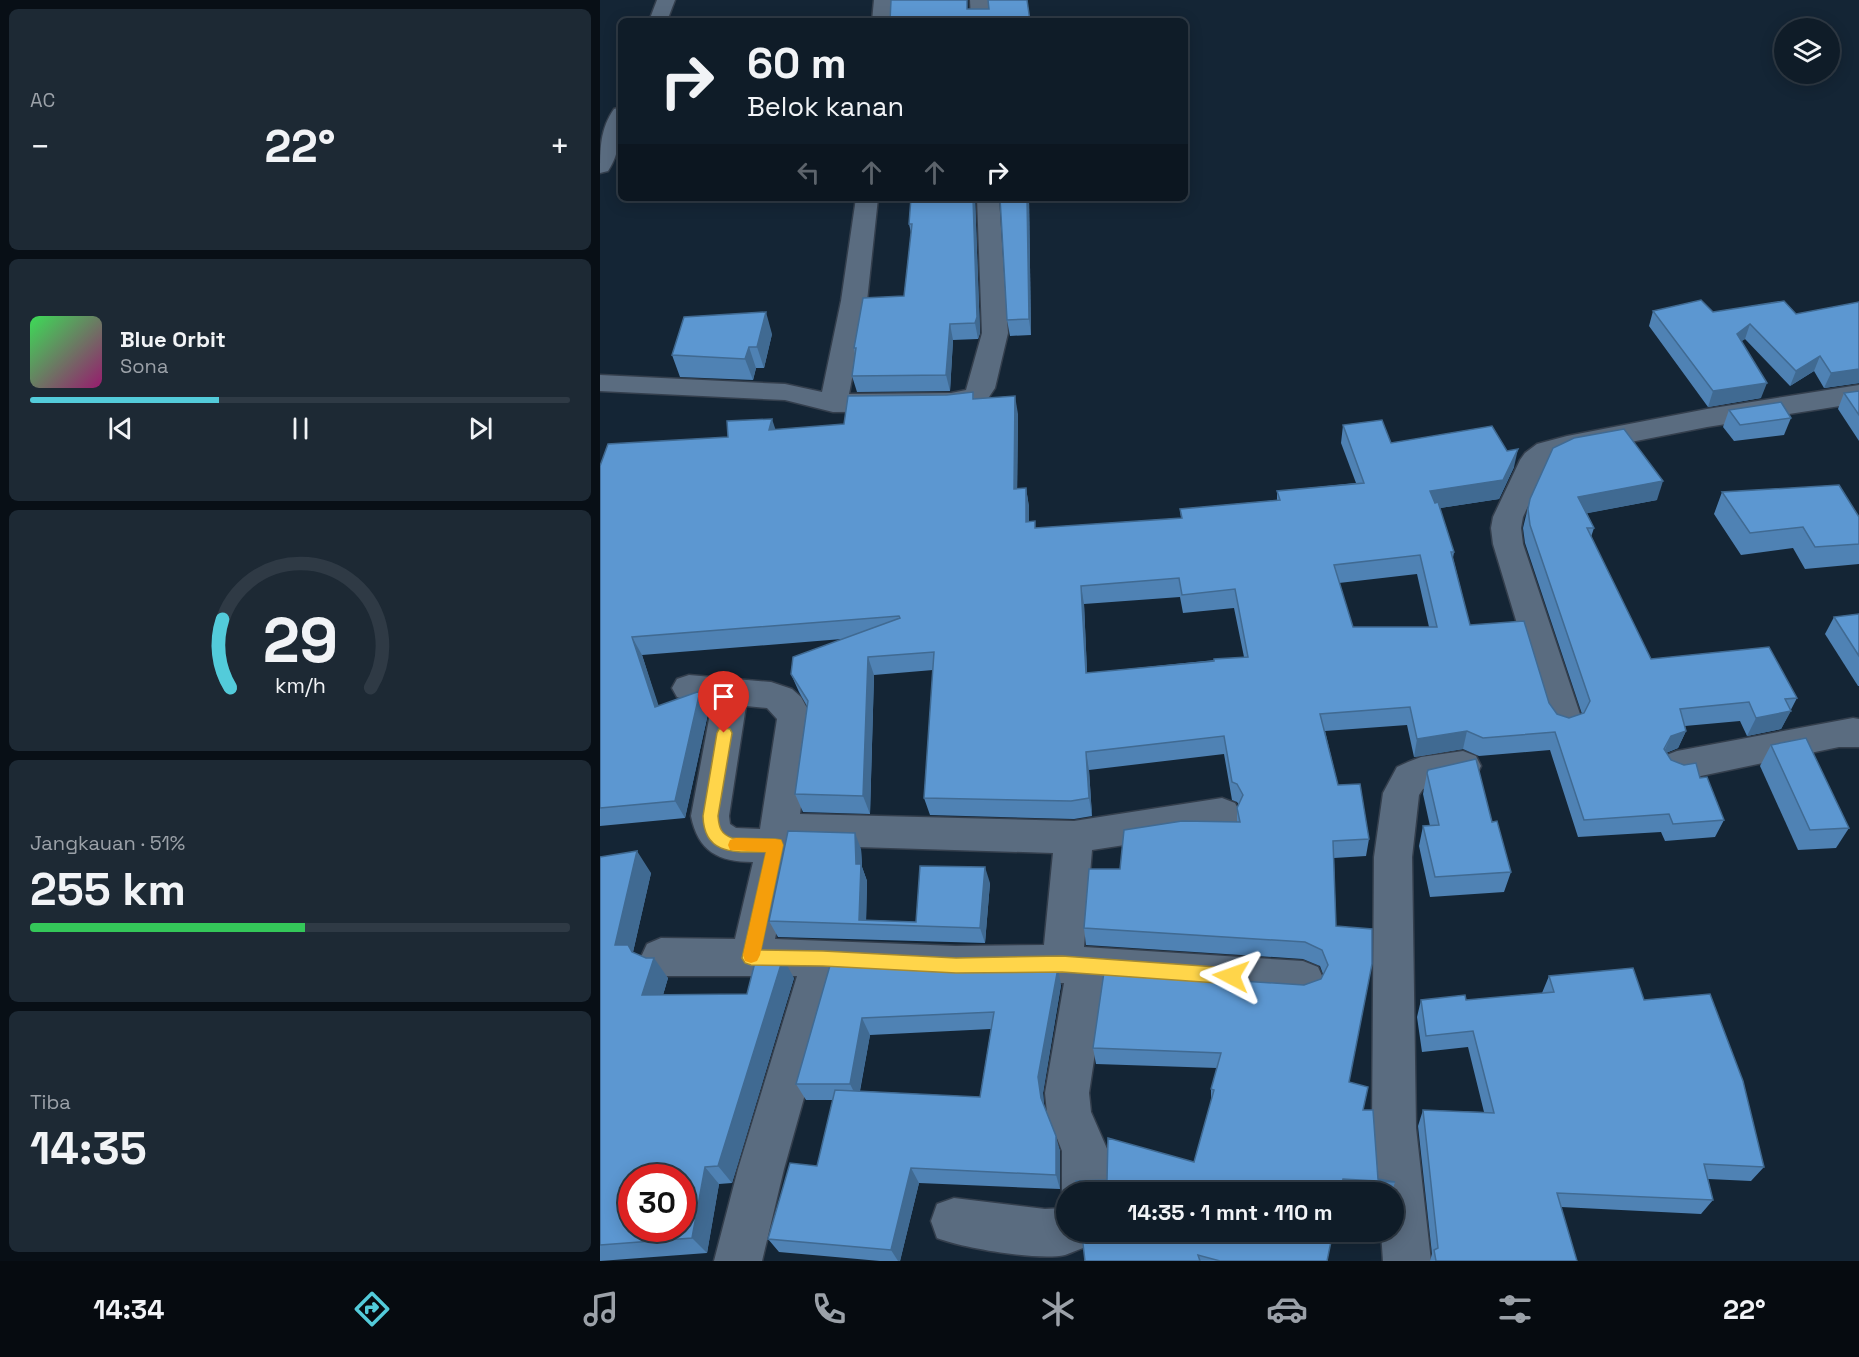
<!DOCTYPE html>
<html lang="id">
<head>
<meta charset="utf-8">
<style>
  :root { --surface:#0f1c28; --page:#1d2934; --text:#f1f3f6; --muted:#9ba1a8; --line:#2f3a45; --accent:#53cbda }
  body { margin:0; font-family:"Space Grotesk",sans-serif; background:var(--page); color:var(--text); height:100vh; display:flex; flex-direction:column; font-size:22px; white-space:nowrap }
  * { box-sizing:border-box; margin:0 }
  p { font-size:20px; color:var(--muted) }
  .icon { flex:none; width:33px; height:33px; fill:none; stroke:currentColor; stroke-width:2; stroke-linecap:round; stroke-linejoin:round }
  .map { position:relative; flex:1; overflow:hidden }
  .drawer { display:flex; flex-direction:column; gap:9px; padding:9px; background:#080f16; width:600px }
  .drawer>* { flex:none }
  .top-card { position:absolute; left:18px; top:18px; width:570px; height:183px; border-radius:9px; box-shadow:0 3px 15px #0003,0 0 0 2px var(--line); background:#0f1c28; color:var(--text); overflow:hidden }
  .buttons { position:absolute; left:1174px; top:18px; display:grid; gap:12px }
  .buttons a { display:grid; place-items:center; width:66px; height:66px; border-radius:50%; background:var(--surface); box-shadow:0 3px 15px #0003,0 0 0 2px var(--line); font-size:30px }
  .speed { position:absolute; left:18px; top:1164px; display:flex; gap:12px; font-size:30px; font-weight:700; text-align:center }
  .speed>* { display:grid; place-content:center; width:78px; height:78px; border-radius:50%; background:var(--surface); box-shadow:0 3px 15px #0003,0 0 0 2px var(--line); line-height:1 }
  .speed .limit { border:9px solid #d22; background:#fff; color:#111 }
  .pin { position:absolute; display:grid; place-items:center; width:51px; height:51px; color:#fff; margin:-62px -26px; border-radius:50% 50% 50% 0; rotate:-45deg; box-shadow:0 0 6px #0007 }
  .pin .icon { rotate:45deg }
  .me { position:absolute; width:66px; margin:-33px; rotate:274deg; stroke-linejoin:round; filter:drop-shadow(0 0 4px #0008) }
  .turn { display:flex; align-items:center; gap:21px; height:126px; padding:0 30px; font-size:27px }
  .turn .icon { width:78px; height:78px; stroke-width:2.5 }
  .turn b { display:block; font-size:42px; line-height:51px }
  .lanes { display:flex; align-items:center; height:57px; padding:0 30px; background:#0003; justify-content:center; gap:30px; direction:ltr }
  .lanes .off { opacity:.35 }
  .big { font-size:45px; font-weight:600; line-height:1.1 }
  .drawer .tile { flex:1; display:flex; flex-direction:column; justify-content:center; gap:9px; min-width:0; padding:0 21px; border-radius:9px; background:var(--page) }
  .drawer .dial { align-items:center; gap:0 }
  .dial svg { height:156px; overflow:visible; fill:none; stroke:var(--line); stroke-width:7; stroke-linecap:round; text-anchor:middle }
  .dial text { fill:var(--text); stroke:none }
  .song { display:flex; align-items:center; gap:18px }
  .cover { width:72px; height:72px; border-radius:9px; background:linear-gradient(135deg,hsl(130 70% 55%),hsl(320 70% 35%)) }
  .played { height:6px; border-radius:3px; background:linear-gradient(90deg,var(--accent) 35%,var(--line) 35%) }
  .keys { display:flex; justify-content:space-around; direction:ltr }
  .heat { display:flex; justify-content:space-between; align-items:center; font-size:33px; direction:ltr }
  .charge { height:9px; border-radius:4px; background:linear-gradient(90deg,#34c759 51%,var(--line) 0) }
  .trip { position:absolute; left:456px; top:1182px; width:348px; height:60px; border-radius:30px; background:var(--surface); box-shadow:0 3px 15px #0003,0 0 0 2px var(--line); font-weight:600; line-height:60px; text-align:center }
  .menu { display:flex; height:96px; justify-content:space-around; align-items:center; background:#060b10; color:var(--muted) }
  .menu .icon { width:42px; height:42px }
  .menu .active { color:var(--accent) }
  .menu b { font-size:27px; color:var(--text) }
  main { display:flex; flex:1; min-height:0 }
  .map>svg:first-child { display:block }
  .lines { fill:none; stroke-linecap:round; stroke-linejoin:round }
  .minor-casing { stroke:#343f4d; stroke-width:3 }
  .minor { fill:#5a6c80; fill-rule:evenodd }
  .wall { fill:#4f82b4; fill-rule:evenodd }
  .shaded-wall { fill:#406a92 }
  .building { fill:#5c97d1; stroke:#406a92; stroke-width:1.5; fill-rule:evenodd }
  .route { fill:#ffd54a; stroke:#a68a30; stroke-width:1.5 }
  .slow { fill:#f59e0b }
</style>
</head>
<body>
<main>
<section class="drawer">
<div class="tile"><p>AC</p>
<div class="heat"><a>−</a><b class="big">22°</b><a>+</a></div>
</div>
<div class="tile">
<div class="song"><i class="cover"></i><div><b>Blue Orbit</b><p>Sona</p></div></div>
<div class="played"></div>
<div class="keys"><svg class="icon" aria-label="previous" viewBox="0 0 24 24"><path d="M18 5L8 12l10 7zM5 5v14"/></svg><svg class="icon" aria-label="pause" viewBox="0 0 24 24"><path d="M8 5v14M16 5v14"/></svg><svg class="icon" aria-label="next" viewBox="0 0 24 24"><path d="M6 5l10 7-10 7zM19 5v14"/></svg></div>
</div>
<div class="tile dial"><svg viewBox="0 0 100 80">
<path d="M14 69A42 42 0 1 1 86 69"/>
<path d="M14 69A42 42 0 0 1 10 34" stroke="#53cbda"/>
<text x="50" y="56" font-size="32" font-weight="700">29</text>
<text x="50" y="72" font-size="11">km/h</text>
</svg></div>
<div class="tile"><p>Jangkauan · 51%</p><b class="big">255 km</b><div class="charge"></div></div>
<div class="tile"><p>Tiba</p><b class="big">14:35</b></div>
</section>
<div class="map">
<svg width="1259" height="1261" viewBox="0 0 1259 1261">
  <rect width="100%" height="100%" fill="#142535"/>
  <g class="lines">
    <g class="minor-casing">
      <g id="minor">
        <polygon points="57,0 75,0 67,21 49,21"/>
        <polygon points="274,0 292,0 290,21 272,21"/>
        <polygon points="370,0 388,0 389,21 371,21"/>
        <path d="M21,107c0,23 0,44 -13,64l-8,2c0,-24 0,-44 14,-64z"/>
        <polygon points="256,198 278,198 267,301 249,394 351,393 366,390 382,333 377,198 399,198 408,333 395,388 385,403 351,411 233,412 185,400 0,391 0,375 185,384 222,392 241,301"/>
        <polygon points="1259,385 1259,403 1107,427 970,454 957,458 947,465 923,517 921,528 923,544 982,720 976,730 964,734 952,730 946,720 893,544 891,528 893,517 920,460 925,453 937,444 967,436 1107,409"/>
        <path d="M89,675l82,7 21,7 9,8 12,22 -13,95 274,7 148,-23 13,5 6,11 -6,11 -13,5 -130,20 -8,97 219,14 15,6 6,13 -6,13 -15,6 -198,-13 -16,107 2,19 17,39v41h-42v11l-4,-11v-41l-15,-38 -2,-20 19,-110 -108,1 -118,-7 -54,192 -22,92h-48l24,-92 59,-193h-136l-14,-6 -6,-13 6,-13 14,-6 74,1 18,-77c-35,0 -55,-11 -62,-46l21,-113 -23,-2 -12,-4 -5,-9 5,-9zM146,706l21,2 10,11 -17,110 -24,-1 -6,-4 -1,-8zM194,845l259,8 -9,92 -88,1 -181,-7z"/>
        <polygon points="1253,718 1259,719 1259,747 1239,747 1077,781 1064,776 1059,766 1064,756 1077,751"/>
        <polygon points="863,751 876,756 881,766 876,776 823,789 819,795 812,857 816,1128 831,1261 783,1261 781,1232 794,1232 794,1192 777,1192 772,1128 774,857 783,793 797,767 808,762 821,757"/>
        <path d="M354,1198l91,11 21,-1v24h23l-6,16c-6,2 -12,5 -18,7 -27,6 -102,-7 -128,-17l-6,-17 6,-17z"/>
      </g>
    </g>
    <use href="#minor" class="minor"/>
  </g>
  <g class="wall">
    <polygon points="311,198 375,198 380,333 378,339 353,340 350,391 257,392 252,376 255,354 254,348 304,296 311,233 309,224"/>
    <polygon points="429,198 431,335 410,336 407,320"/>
    <polygon points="1184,301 1259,383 1224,388 1214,371 1190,386 1145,339 1141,341 1161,398 1108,407 1049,326 1053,311 1113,312"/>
    <polygon points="172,334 164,368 156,368 153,380 80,377 72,355"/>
    <polygon points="1259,391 1259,441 1238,409 1244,393"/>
    <path d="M373,392l1,6 44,16 -1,75 9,-1 3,19v14l7,7 145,-10 -1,-9 97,-9v-9l79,-8 -15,-40 2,-18 48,18 123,24 -15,32 -59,9 14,44 -1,6 17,67 79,78 8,11 12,4 13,-4 -57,-171 -2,-15 7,-29 127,1 -70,13 7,15 -3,9 60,122 146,39 -16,31 -34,7 -7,-15 -55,5 1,5 -8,17 -12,5 5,7 29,18 24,42 -9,17 -50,4 -4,-9 -83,5 -28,-87 -71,6 -16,-7 -49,8 -7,-32 -82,6 13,54 31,54 -3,17 -32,2 2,68 13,156 14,28 15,69 17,3 -3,10h-315l30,-12 87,-18 17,-61v-12l6,-21 -121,-4 -3,-16 211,-63 17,-6 2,-5 -3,-8 -17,-7 -217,-14 -2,-17 36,-59 117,-47v-14l2,-3 -2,-3 -5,-2 -8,-46 -135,16 3,46 -18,3 -144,-4 -6,-17 9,-128 -59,5 -4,139 -67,-2 -8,-18 12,-88 -8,-14 -8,-18 51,-35 -200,16 16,51 42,-15 9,18 -24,109 -85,8v-360l128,-29 48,-7 68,-6 103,-29zM817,574l12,53h-76l-14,-44zM580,597l3,16 51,-5 10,49 -157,16 -3,-69z"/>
    <polygon points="1129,410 1191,418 1184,435 1134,441 1123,427"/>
    <polygon points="1122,492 1259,517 1259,564 1205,569 1193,548 1141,555 1114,514"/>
    <polygon points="1259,614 1259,686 1258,686 1225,634 1234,617"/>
    <polygon points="1171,745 1249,828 1236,848 1198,850 1160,766"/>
    <polygon points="827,773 892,822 911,872 904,892 830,897 819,846 823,826 830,826 823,794"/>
    <polygon points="261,849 262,867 267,881 266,920 316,922 390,883 385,943 178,937 169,921"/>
    <polygon points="0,857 51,873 33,952 68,978 63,995 147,994 194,978 132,1183 119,1184 107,1253 0,1261"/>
    <path d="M231,962l230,23 -18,108 1,14 16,44v38l-141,-6 -19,78h-20l-101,-9 -11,-13 49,-73 16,-66h-27l-10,-16zM391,1029l-11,68 -120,-6 10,-56z"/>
    <polygon points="949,976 1044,1000 1164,1167 1151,1181 1108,1179 1113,1200 1101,1214 961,1207 977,1261 830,1261 832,1254 818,1126 823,1110 884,1112 868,1047 822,1052 817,1017 821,1000 866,1000 942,993"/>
    <polygon points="484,1232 727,1261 485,1261"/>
  </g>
  <g class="shaded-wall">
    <polygon points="373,198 375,198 380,333 378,339 375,323"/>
    <polygon points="427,198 429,198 431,335 429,319"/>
    <polygon points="166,312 172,334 164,368 157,347"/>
    <polygon points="350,324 353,340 350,391 346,375"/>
    <polygon points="1150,324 1145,339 1131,349 1137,334"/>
    <polygon points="149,347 156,368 153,380 145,359"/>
    <polygon points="1220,356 1214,371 1190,386 1196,371"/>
    <polygon points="1259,369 1259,383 1224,388 1231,373"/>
    <polygon points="1167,383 1161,398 1108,407 1113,391"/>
    <polygon points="415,396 418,414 417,507 414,489"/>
    <polygon points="172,419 178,437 169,430"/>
    <polygon points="918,449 914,467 899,499 827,510 830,491"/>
    <polygon points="1063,481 1057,500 973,516 978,497"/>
    <polygon points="426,488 429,507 429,540 426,522"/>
    <polygon points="481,586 484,604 488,692 486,673"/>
    <polygon points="32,637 42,655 65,725 55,707"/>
    <polygon points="268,657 274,675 270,814 263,796"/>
    <polygon points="100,691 109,709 85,818 75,801"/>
    <polygon points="1191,711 1181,729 1147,736 1156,718"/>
    <polygon points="867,731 863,749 814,757 817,739"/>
    <polygon points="1086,731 1078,748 1063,754 1071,736"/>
    <polygon points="486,752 489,770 492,816 489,798"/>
    <polygon points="255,833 261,849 262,867 267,881 266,924 259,920"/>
    <polygon points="37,851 51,873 33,952 42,965 15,945"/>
    <polygon points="385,867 390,883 385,943 380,928"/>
    <polygon points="54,958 68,978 57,1015 42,995"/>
    <polygon points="183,958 194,978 132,1183 118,1166"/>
    <polygon points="458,968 461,985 443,1093 445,1114 441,1098 438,1077"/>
    <polygon points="262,1018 270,1035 258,1100 250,1084"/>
    <polygon points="456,1136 460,1151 460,1189 456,1175"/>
    <polygon points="105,1167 119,1184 107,1253 92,1238"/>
    <polygon points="311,1168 319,1183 300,1261 298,1261 291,1250"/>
  </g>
  <g class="building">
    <polygon points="291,0 367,0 367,9 389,9 388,0 427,0 430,21 290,21"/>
    <polygon points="311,198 373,198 377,317 375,323 350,324 346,375 252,376 256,348 254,348 263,298 304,296 312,224 309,224"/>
    <polygon points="400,198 427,198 429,319 407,320"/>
    <polygon points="1101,300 1113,312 1184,301 1196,314 1259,302 1259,369 1231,373 1220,356 1196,371 1150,324 1137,334 1167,383 1113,391 1053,311"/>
    <polygon points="166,312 157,347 149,347 145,359 72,355 84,317"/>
    <polygon points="1259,391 1259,415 1244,393"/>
    <path d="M373,392v7l42,-3 -1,93 12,-1v34l9,-1v7l147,-10 -2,-9 100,-9 -3,-9 87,-8 -21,-58 39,-5 9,23 101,-17 15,25 11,-2 -15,31 -73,11 5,12 3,-1 16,50h-3l19,73 54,-4 25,82 8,11 12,4 15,-5 6,-12 -60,-176 -2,-16 2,-10 23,-51 21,-10 50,-9 39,52 -85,16 16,31h-7l64,131 118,-12 28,51 -12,1 6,12 -35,7 -7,-16 -69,7 6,22 -15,5 -7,13 7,11 13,5 12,-2 4,15 7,-1 17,43 -51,4 -4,-10 -85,6 -29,-88 -72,6 -16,-7 -50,8 -7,-32 -90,7 18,71 22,-1 9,55 -36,2 3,85 36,3v35l-23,118 19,5 -5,23h10l5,69 17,3 -52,-3 -3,13h-263l-1,-11 31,-1 1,-42 86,24 20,-72 -3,-1 10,-36 -128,-5 11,-76 200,13 17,-6 7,-14 -6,-15 -17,-8 -221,-14 5,-59h31l4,-39 58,-9 58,1 -3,-14 6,-13 -6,-11 -5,-2 -8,-46 -138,16 3,46 -18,3 -147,-3 10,-146 -66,5 -5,139 -68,-2 13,-93 -17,-27 2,-17 107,-39 -1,-2 -267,21 23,70 45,-16 -25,110 -75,7v-342l8,-22 120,-7 -1,-16 45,-2 -3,11 75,-6 4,-28 99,-1zM820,555l17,72h-84l-19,-62zM579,578l3,17 53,-6 13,68 -34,2v2l-128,12 -5,-87z"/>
    <polygon points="1181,402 1191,418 1140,425 1129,410"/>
    <polygon points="1239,485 1259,517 1259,544 1215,547 1203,527 1150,533 1122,492"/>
    <polygon points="1259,614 1259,656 1234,617"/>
    <polygon points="1206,738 1249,828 1210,830 1171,745"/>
    <polygon points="876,759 892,822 897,821 911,872 835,877 823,826 839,825 827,773 828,770"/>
    <polygon points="188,831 255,833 256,864 261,864 259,920 316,922 320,866 385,867 380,928 169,921"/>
    <path d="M37,851l-22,94h13l4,7 14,6h8l-12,37 105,-1 9,-36h27l-65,208 -13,1 -13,71 -92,7v-388zM32,1178h50v50h-50z"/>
    <polygon points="231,962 350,969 458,968 438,1077 441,1098 456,1136 456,1175 311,1168 291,1250 168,1239 190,1163 217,1166 235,1090 380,1097 394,1012 262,1018 250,1084 196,1084"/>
    <polygon points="1033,968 1044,1000 1110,994 1143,1081 1164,1167 1104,1164 1113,1200 957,1193 977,1261 836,1261 834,1250 838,1248 823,1110 894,1113 873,1031 826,1036 821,1000 865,995 866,1000 954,992 949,976"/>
    <polygon points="484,1232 733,1232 727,1261 620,1261 598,1255 600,1261 485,1261 482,1235"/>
  </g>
  <path class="route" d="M124,728l6,1 2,4 -14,83c1,12 3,18 14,22l43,1 6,1 2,5 -22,105 62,1 133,7 106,-2 169,12 6,2 2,6 -2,5 -6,3 -169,-12 -106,1 -133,-7 -72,-1 -6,-2 -3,-5 24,-106c-30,0 -62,4 -63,-36l14,-83 2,-4z"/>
  <polygon class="slow" points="136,838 175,839 181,840 183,845 160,955 157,961 151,963 145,961 143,955 166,852 130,850 128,845 130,840"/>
</svg>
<div class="buttons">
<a><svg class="icon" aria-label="layers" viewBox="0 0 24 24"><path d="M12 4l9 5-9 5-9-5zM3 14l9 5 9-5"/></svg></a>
</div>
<div class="speed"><div class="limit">30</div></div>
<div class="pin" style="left:124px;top:733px;background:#d93025"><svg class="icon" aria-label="arrive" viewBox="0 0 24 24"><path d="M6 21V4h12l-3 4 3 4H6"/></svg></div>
<svg class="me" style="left:631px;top:976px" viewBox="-20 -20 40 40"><path d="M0-17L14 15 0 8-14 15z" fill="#ffd54a" stroke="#fff" stroke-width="4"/></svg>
<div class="trip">14:35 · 1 mnt · 110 m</div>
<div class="top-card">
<div class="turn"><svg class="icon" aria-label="right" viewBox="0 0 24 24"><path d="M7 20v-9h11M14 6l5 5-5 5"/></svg><div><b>60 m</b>Belok kanan</div></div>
<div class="lanes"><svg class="icon off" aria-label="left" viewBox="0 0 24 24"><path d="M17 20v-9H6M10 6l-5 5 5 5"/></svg><svg class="icon off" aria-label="ahead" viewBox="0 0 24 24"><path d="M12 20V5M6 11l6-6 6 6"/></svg><svg class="icon off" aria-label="ahead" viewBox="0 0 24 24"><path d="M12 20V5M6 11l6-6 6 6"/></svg><svg class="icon" aria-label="right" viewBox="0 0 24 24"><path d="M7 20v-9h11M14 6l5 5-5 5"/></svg></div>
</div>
</div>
</main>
<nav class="menu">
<b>14:34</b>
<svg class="icon active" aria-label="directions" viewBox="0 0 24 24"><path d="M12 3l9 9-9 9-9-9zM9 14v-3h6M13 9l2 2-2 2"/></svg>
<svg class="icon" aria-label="music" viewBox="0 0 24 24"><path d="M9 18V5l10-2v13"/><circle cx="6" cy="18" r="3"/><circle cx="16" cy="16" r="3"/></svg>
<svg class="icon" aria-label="phone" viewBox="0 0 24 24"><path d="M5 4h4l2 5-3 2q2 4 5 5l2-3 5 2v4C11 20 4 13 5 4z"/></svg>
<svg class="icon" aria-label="climate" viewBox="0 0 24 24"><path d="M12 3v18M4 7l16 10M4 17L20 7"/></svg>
<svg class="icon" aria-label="car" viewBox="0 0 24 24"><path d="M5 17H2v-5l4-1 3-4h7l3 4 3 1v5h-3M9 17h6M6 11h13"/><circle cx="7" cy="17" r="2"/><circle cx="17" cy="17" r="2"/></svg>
<svg class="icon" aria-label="filters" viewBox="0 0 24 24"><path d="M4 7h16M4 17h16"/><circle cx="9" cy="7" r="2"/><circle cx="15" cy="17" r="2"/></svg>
<b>22°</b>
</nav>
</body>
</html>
